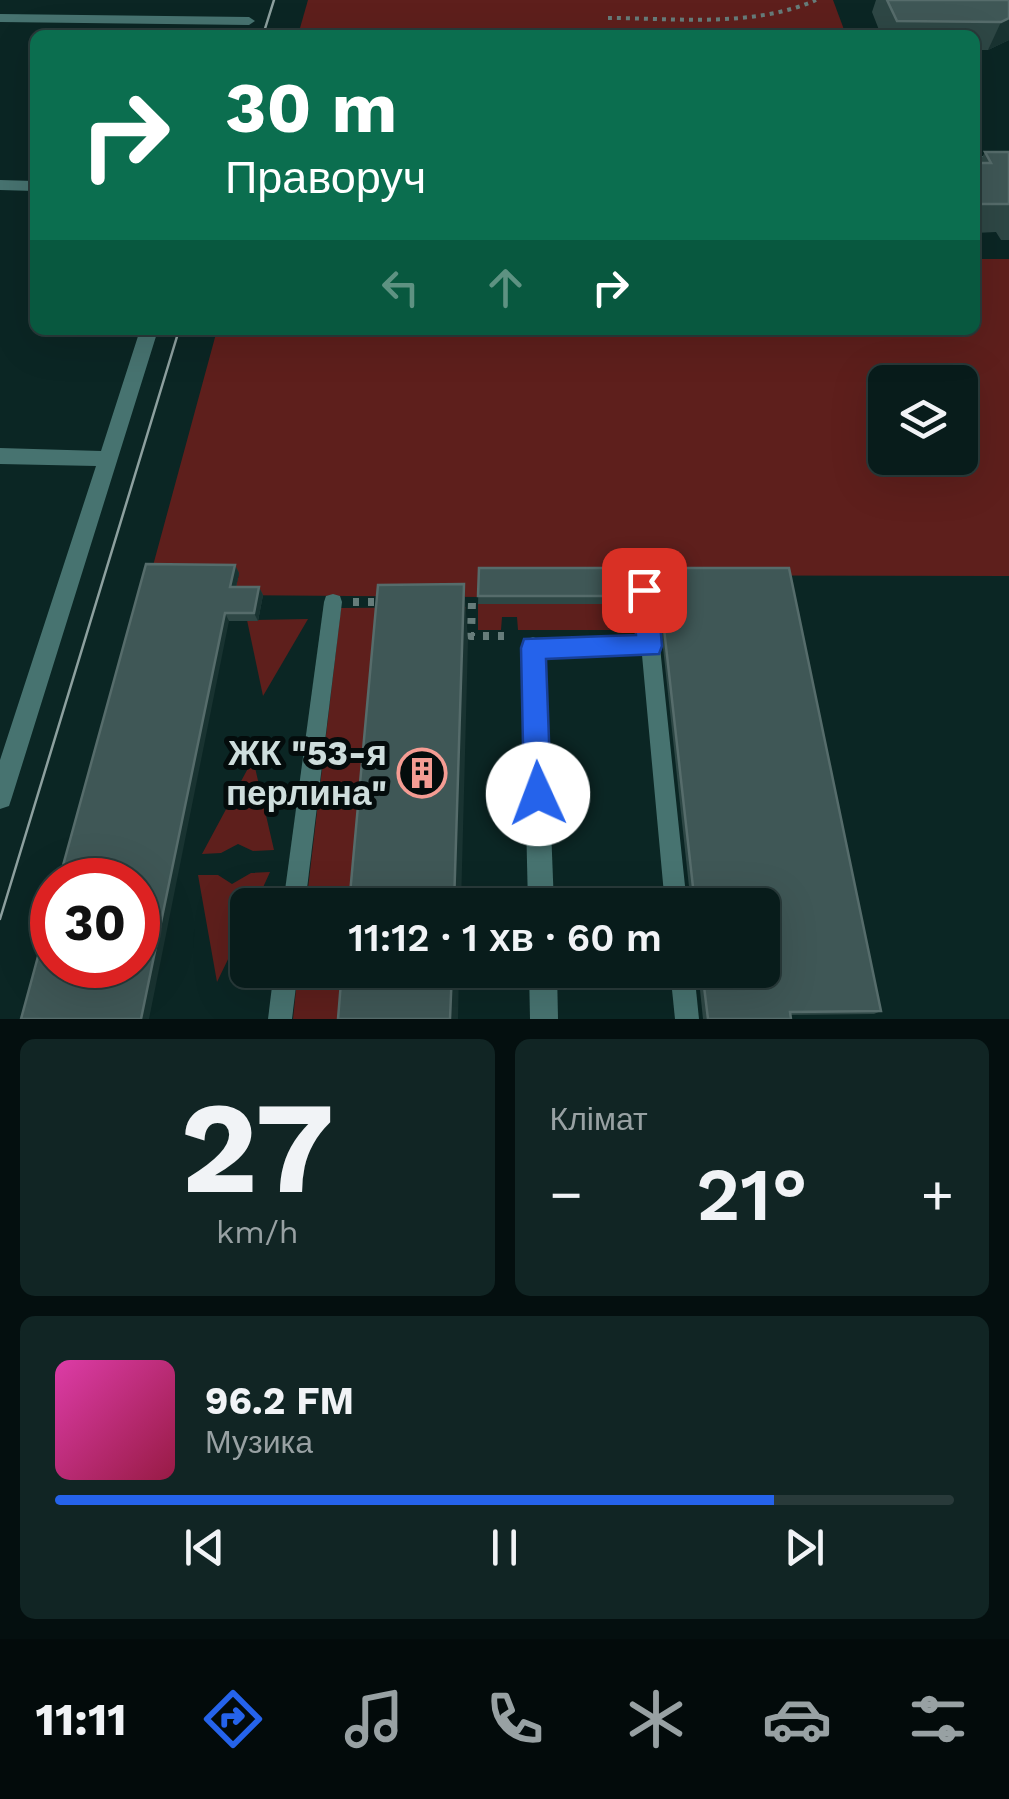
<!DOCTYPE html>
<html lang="uk">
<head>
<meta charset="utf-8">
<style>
  :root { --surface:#081c1b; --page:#112524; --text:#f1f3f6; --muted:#98a1a3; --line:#293a3a; --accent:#2563eb }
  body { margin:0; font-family:"Work Sans",sans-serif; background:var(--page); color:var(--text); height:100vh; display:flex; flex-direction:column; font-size:38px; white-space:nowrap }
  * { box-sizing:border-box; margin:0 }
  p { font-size:32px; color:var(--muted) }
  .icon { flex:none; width:55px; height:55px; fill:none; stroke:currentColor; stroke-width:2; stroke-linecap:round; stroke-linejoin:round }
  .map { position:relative; height:1019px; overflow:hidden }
  .sheet { display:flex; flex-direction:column; gap:20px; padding:20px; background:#040f0f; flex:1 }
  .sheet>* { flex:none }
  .banner { position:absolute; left:30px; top:30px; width:950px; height:305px; border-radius:15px; box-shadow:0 10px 40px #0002,0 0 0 2px var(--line); background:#0b6e4f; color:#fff; overflow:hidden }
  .buttons { position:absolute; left:868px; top:365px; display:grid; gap:20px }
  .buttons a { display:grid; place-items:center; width:110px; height:110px; border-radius:15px; background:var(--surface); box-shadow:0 10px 40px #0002,0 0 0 2px var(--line); font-size:50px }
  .speed { position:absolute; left:30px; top:858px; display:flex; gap:20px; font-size:50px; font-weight:700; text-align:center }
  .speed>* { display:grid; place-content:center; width:130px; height:130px; border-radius:50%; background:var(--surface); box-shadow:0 10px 40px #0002,0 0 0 2px var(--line); line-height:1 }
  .speed .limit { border:15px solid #d22; background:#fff; color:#111 }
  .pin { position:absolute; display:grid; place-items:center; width:85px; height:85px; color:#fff; margin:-42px; border-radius:20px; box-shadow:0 5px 15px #0006 }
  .me { position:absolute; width:110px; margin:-55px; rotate:358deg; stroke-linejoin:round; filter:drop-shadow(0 0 8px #0008) }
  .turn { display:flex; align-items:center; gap:35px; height:210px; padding:0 30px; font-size:45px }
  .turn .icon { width:130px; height:130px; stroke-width:2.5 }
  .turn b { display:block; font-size:70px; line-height:85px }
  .lanes { display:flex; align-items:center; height:95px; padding:0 30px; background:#0003; justify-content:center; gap:50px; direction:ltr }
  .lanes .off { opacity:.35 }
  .big { font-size:75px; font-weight:600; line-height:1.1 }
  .sheet .card { flex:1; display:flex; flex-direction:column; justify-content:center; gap:15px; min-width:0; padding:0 35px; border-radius:15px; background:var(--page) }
  .sheet .dial { align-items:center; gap:0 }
  .dial b { font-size:130px; line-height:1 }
  .song { display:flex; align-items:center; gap:30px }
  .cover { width:120px; height:120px; border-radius:15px; background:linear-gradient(135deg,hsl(320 70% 55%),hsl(340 70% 35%)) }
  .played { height:10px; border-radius:5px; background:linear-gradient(90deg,var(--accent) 80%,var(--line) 80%) }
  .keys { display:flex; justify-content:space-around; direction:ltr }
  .heat { display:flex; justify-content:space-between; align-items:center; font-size:55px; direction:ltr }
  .sheet .tiles { flex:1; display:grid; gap:20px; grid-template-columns:1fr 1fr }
  .card:last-child { grid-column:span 2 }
  .trip { position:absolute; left:230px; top:888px; width:550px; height:100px; border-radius:15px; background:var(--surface); box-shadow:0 10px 40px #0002,0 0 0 2px var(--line); font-weight:600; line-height:100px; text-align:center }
  .menu { display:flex; height:160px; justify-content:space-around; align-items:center; background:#030b0b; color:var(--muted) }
  .menu .icon { width:70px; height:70px }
  .menu .on { color:var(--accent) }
  .menu b { font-size:45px; color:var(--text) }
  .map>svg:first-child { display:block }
  .green { fill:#5e1f1c; fill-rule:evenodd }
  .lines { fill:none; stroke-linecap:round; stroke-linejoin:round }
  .path-far1 { stroke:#667c7a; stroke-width:4; stroke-dasharray:4 5; stroke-linecap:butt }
  .path { stroke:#667c7a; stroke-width:8; stroke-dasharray:6 9; stroke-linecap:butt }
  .lane { fill:#477370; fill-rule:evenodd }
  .street { fill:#477370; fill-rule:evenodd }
  .tram { stroke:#8da09f; stroke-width:2.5 }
  .wall { fill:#2e4745 }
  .shaded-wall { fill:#193331 }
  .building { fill:#3f5756; stroke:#566c6b; stroke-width:2.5 }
  .route { fill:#2563eb; stroke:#184099; stroke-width:2.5 }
  .labels { text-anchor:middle; stroke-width:10; stroke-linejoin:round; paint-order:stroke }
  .near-poi-label { font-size:35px; font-weight:bold; fill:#cedddc; stroke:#040c0c; text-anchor:end }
</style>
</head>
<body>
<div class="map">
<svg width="1009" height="1019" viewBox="0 0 1009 1019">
  <rect width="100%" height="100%" fill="#0b2624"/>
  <g class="green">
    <polygon points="308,0 833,0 846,35 298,35"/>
    <path d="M975,259h34v317l-529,-1 -1,22 -245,-2 5,-21 -88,-1 66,-243h758zM885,382h75v76h-75z"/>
    <polygon points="478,604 613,604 616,630 518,630 517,617 502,617 501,630 478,630"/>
    <polygon points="466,607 465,621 353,905 306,905 341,608"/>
    <polygon points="308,619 263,696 247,620"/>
    <polygon points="253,759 274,850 253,851 238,844 221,853 202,854"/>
    <polygon points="270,872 255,905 248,905 247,920 217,982 198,875 218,875 232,884 251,873"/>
    <polygon points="298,970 347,970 342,1019 293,1019"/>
  </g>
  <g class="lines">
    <path class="path-far1" d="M608,18c67,0 145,10 208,-18"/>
    <g class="path">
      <polyline points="353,602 385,602"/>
      <polyline points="458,602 472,602 471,636 510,636"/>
    </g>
    <g class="lane">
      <polygon points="488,32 599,32 605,35 482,35"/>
      <rect x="975" y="156" width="34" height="8"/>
      <polygon points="645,582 652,584 654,590 687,905 665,905 642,655 533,656 526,653 523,647 526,641 533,638 640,637 636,598 611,597 609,591 611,585"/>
      <polygon points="333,594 340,596 342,602 305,905 283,905 324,602 326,596"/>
      <polygon points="274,970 298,970 292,1019 268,1019"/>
      <polygon points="670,970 694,970 699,1019 675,1019"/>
    </g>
    <g class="street">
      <polygon points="0,14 249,17 255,21 249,25 0,22"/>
      <polygon points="0,180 35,181 35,191 0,190"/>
      <polygon points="140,330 158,330 12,797 9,806 0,809 0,760 96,466 0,464 0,448 101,451"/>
      <polygon points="533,637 541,640 544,647 554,905 528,905 522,647 525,640"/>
      <polygon points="529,970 557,970 558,1019 530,1019"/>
    </g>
    <g class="tram">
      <polyline points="263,35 274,0"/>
      <polyline points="0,919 179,330"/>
    </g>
  </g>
  <g class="wall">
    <polygon points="876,0 1009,0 1009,40 988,50 975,50 975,35 881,35 872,12"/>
    <polygon points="985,152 1009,152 1009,240 1001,240 996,232 975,233 975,163 979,163"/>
    <polygon points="146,564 235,565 239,573 236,587 259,587 263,595 258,621 229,621"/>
    <polygon points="479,568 789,568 881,1011 874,1014 790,1015 791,1019 703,1019 698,970 762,970 762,905 691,905 656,583 645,578 610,584 610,592 635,596 633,604 478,604"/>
  </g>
  <g class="shaded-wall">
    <polygon points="1009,18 1009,40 988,50 1001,22"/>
    <polygon points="235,565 239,573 234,595 230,587"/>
    <polygon points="464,584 468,640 461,905 454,905"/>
    <polygon points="259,587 263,595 258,621 254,613"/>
    <polygon points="225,613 229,621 149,1019 141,1019"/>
    <polygon points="452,970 459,970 458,1019 450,1019"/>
  </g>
  <g class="building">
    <polygon points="887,0 1009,0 1009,18 1001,22 897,21"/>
    <polygon points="808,31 810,35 760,35 758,32"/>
    <rect x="580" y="33" width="27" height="2"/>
    <polygon points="985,152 1009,152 1009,204 975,204 975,163 991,163"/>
    <polygon points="146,564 235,565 230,587 259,587 254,613 225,613 141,1019 21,1019 52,905 52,965 138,965 138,880 59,880"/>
    <polygon points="479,568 789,568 881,1011 790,1012 791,1019 708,1019 702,970 762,970 762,905 695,905 658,575 647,570 609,576 610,592 635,596 478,596"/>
    <polygon points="464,584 454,905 349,905 378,585"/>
    <polygon points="342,970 452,970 450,1019 338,1019"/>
  </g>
  <polygon class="route" points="644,580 653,583 657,590 662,646 659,654 546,659 551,794 547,804 538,808 528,804 524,794 521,648 524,639 636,635 632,590 636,583"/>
  <defs>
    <g id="building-ring" transform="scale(2.5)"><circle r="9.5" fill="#040c0c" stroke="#f59c93" stroke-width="1.5"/><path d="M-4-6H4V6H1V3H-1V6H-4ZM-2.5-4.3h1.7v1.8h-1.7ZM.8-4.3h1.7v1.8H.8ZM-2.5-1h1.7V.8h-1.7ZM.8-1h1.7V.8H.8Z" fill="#f59c93"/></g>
  </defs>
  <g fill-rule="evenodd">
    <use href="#building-ring" x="422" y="773"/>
  </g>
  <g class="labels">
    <g class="near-poi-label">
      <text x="387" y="765">ЖК "53-я<tspan x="387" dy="40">перлина"</tspan></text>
    </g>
  </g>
</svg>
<div class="buttons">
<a><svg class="icon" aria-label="layers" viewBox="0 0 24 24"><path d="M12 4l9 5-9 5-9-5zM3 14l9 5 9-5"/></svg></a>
</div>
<div class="speed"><div class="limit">30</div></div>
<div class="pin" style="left:644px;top:590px;background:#d93025"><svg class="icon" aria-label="arrive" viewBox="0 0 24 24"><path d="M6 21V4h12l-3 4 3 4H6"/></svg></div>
<svg class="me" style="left:538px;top:794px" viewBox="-20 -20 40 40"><circle r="19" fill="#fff"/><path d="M0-13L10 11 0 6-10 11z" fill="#2563eb"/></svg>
<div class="trip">11:12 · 1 хв · 60 m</div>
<div class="banner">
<div class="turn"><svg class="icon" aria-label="right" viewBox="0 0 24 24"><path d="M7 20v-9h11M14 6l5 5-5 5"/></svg><div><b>30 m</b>Праворуч</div></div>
<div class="lanes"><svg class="icon off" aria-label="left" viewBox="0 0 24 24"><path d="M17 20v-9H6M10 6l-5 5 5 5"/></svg><svg class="icon off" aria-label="ahead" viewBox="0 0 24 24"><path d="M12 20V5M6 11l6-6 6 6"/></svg><svg class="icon" aria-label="right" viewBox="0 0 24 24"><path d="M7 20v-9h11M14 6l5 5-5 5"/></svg></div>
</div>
</div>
<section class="sheet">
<div class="tiles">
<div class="card dial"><b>27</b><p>km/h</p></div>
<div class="card"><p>Клімат</p>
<div class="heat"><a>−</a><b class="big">21°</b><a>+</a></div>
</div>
<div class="card">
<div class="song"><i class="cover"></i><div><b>96.2 FM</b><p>Музика</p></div></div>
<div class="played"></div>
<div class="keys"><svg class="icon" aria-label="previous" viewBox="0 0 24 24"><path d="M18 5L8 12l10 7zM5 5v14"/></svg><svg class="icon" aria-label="pause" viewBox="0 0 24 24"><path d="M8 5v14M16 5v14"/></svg><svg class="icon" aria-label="next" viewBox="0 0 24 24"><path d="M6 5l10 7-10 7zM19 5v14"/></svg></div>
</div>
</div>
</section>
<nav class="menu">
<b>11:11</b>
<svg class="icon on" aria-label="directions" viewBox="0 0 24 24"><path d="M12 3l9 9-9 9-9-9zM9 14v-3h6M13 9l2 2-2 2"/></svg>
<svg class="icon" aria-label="music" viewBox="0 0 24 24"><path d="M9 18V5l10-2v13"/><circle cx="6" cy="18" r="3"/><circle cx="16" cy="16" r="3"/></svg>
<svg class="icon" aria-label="phone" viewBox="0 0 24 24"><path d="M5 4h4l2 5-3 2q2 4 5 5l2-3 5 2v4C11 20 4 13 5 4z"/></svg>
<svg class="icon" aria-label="climate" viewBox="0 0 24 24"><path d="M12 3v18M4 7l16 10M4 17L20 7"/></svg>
<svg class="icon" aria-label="car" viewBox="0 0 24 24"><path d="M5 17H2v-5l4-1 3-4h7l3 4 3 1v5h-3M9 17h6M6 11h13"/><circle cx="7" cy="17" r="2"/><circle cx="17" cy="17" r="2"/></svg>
<svg class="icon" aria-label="filters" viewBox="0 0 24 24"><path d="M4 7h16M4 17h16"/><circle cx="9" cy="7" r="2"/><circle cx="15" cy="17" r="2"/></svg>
</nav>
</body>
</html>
